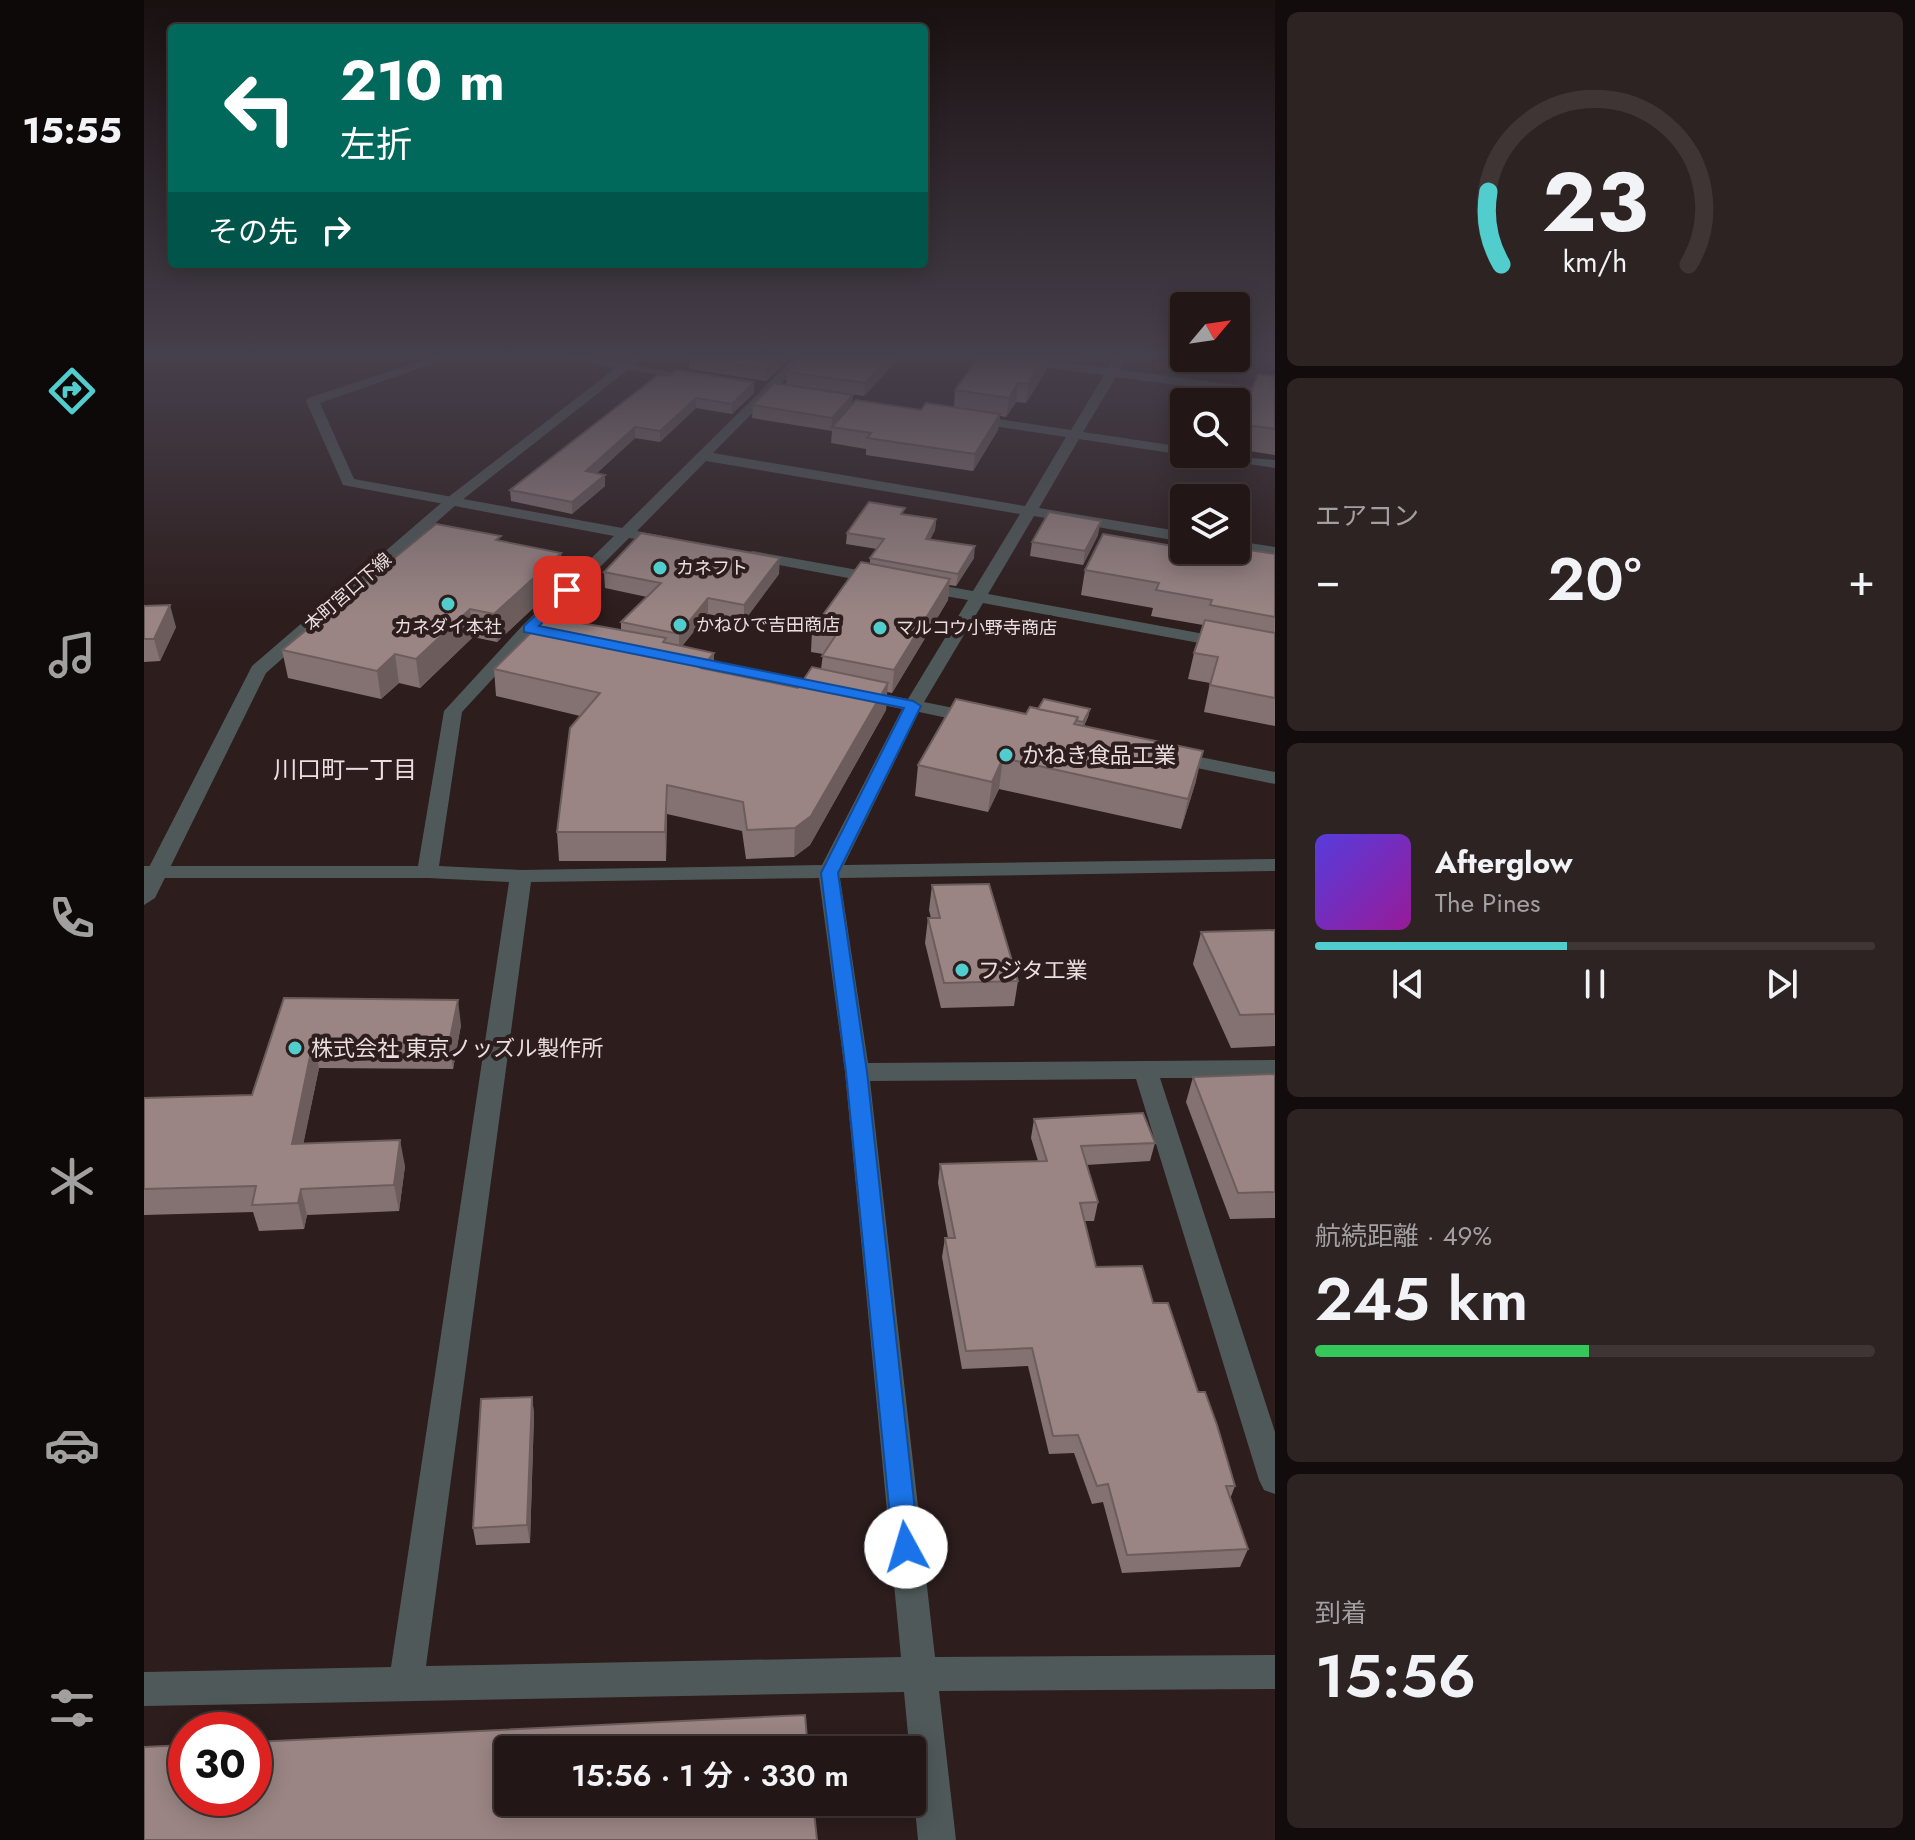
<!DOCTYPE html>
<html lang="ja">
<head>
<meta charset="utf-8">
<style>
  :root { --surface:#221616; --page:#2e2323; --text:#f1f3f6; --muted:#a29fa1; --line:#3f3535; --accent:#52cdce }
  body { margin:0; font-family:Jost,"Noto Sans JP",sans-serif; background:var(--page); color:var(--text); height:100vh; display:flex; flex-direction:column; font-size:30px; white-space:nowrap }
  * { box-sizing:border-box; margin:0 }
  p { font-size:26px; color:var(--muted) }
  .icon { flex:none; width:44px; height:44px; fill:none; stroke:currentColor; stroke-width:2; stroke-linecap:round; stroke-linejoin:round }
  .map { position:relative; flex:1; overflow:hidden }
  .drawer { display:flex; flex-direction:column; gap:12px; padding:12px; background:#130c0c; width:640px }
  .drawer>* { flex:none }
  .top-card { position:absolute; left:24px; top:24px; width:760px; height:244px; border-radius:8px; box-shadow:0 4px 20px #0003,0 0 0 2px var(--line); background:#00695c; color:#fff; overflow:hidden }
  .needle { width:52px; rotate:61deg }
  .fabs { position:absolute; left:1026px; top:292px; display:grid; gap:16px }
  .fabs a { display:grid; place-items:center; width:80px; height:80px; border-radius:8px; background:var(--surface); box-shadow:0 4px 20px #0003,0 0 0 2px var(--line); font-size:40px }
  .speed { position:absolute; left:24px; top:1712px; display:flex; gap:16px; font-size:40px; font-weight:700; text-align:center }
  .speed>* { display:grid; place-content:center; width:104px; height:104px; border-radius:50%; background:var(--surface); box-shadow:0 4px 20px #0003,0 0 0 2px var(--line); line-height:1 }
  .speed .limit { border:12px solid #d22; background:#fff; color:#111 }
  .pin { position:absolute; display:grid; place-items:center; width:68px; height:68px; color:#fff; margin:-34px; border-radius:16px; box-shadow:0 4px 12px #0006 }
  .me { position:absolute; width:88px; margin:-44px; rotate:354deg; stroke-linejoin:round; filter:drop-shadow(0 0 6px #0008) }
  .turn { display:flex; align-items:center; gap:28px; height:168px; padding:0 40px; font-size:36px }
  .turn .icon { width:104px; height:104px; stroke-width:2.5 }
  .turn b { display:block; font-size:56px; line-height:68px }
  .then { display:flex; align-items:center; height:76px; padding:0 40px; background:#0003; gap:16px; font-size:30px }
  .big { font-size:60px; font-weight:600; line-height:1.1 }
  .drawer .tile { flex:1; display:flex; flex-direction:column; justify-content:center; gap:12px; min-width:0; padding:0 28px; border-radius:12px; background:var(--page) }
  .drawer .dial { align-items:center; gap:0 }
  .dial svg { height:208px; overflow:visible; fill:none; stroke:var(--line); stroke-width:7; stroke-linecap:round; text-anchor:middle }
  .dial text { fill:var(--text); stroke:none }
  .song { display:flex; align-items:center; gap:24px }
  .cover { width:96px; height:96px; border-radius:12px; background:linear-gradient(135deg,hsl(250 70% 55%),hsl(300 70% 35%)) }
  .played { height:8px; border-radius:4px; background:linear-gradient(90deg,var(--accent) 45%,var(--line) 45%) }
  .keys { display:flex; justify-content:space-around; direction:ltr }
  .heat { display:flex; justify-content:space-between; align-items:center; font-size:44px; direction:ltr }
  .charge { height:12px; border-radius:6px; background:linear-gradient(90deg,#34c759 49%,var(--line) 0) }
  .trip { position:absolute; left:350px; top:1736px; width:432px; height:80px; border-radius:8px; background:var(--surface); box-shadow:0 4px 20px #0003,0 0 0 2px var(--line); font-weight:600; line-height:80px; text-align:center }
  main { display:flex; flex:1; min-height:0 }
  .dock { display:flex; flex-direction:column; width:144px; justify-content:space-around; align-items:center; background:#0e0909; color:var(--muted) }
  .dock .icon { width:56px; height:56px }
  .dock .active { color:var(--accent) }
  .dock b { font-size:36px; color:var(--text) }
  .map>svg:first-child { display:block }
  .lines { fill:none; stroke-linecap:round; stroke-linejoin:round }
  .minor { fill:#4f5959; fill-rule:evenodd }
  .tertiary { fill:#4f5959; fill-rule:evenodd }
  .wall { fill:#847272 }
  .shaded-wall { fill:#6c5d5c }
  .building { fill:#9a8584; stroke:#6c5d5c; stroke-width:2 }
  .route { fill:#1a73e8; stroke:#114b97; stroke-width:2 }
  .poi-dot { fill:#52cdce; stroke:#2d1d1d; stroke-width:3 }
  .labels { text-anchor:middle; stroke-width:8; stroke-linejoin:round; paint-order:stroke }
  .far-poi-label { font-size:18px; fill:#eadede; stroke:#2d1d1d; text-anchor:start }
  .far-street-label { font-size:18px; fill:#eadede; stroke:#2d1d1d }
  .poi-label { font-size:22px; fill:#eadede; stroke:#2d1d1d; text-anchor:start }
  .neighbourhood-label { font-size:24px; fill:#eadede; stroke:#2d1d1d }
</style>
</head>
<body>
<main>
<nav class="dock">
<b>15:55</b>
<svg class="icon active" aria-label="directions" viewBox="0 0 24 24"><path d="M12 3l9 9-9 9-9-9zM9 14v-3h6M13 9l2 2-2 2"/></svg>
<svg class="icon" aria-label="music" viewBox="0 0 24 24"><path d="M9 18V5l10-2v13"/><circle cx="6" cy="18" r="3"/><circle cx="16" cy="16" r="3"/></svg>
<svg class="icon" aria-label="phone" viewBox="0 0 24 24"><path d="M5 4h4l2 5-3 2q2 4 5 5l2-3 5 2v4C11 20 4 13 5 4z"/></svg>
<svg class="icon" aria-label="climate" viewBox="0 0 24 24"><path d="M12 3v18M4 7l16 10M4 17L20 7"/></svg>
<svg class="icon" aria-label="car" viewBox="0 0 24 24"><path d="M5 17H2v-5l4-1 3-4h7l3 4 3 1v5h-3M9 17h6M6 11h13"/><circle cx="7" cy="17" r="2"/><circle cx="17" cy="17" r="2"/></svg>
<svg class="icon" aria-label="filters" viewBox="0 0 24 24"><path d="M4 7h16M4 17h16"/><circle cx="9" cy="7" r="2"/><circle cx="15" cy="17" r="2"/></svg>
</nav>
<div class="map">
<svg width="1131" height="1840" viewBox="0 0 1131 1840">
  <rect width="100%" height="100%" fill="#2d1d1d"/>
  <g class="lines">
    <g class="minor">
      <path d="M290,357h18l-132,46 34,76 268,49 173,-171h13l-95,96 312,53 41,-69 -94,-14 -7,-4 7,-4 99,15 33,-55 -110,-14 -6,-4h34l86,11 7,-11h12l-7,13 155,20v8l-159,-21 -33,55 101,15v7h5l-5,1 -105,-16 -40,69 145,24v10l-150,-26 -46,78 287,53v10l-292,-54 -59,99 59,12 2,4 -9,6 -57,-12 -75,153 431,-6v12l-435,7 28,185 407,-3v18h-115l115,354v62l-11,-4 -5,-10 -123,-401 -266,2 65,576 340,-2v34l-336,2 17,149h-38l-14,-148 -760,14v-34l247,-5 118,-785 -81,-4h-284v-12h274l26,-155 79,-86 91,-89 -271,-51 -37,-84 2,-3zM562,461l314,53 -47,77 -51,-9 -8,5 8,5 46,8 -60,99 -224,-44 -9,5 9,5 218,44 -80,156 -301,5 -82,-4 23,-154 71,-77 37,5v-8l-29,-6 88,-88 45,6v-6l-37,-7zM675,878l26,194 56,585 -475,9 105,-784z"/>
      <polygon points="411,357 442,357 562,378 556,382"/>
      <polygon points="1056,454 1131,460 1131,468 1063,458"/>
      <polygon points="1092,541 1131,547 1131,557 1089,550"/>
      <polygon points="609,551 736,574 744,579 736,584 603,559 603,553"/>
      <polygon points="1026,751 1131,772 1131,784 1019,761 1016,757"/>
    </g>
    <polygon class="tertiary" points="486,357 500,357 313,504 122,673 11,898 0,905 0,877 108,666 303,498"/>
  </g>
  <g class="wall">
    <polygon points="545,357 647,357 622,381 545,369"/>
    <polygon points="657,357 754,357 754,359 720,396 642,384 643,372"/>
    <polygon points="835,357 938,357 936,361 903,359 902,371 882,403 872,402 862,417 856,416 854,430 829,471 722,455 722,449 687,443 688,431 608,418 609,405 709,404 777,410 810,407 811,390"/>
    <polygon points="514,375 610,393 588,414 552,408 516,442 491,438 453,473 461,486 428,514 367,501 366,490"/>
    <polygon points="1131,376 1131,455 1092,449 1092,437 1095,424"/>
    <polygon points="761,514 792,519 791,530 786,539 830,558 812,586 805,585 804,600 748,693 743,692 742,710 666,845 650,857 602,859 598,831 523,814 522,861 415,861 413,832 436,716 352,696 350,669 477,630 477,622 503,597 461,588 460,572 635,574 600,621 564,614 538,646 570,670 654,688 677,669 679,654 667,652 668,630 726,564 726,558 733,549 702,544 703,533"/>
    <polygon points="954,535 939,565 886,556 888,542"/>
    <polygon points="357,541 417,553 419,580 353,642 329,637 276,688 255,683 237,699 144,678 138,650"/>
    <polygon points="1029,546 1131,554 1131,726 1060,712 1066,683 1044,679 1050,653 1059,625 1007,616 1009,608 937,595 941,570"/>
    <polygon points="0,606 32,627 16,661 0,662"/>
    <polygon points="894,709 946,709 944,717 940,726 1052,781 1037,829 855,789 844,812 771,796 774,765"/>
    <polygon points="788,885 874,981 870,1006 797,1008 781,943 784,918 787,918 785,910"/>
    <polygon points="1131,930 1131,1046 1087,1048 1049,964 1057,932"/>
    <polygon points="140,998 317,1025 309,1069 175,1068 159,1144 261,1166 255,1211 163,1215 160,1229 115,1231 109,1212 0,1215 0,1098 108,1095"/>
    <polygon points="1131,1074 1131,1218 1086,1219 1042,1102 1049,1077"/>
    <polygon points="890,1119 1011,1143 1006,1161 942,1165 954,1202 950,1221 940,1221 952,1267 1009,1303 1054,1392 1091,1486 1086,1499 1104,1549 1096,1567 978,1573 959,1502 948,1504 930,1453 905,1454 884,1366 818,1369 798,1257 801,1238 804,1238 794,1183 796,1164 894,1161 887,1138"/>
    <polygon points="388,1397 390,1414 386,1543 332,1545 329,1528"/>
  </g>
  <g class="shaded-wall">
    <polygon points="635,357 647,357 622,381 622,369"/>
    <polygon points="746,357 754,357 754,359 720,396 721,383"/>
    <polygon points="901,357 904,357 902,371 882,403 884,384"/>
    <polygon points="610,382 610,393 588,414 588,404"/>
    <polygon points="874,383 872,402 862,417 865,398"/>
    <polygon points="709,395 708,408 688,427 687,431 688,418"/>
    <polygon points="552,398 552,408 516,442 516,431"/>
    <polygon points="856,414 854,430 829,471 831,454"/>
    <polygon points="491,427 491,438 442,483 442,471"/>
    <polygon points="461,475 461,486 428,514 428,502"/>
    <polygon points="792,519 791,530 781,550 782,539"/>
    <polygon points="957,521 954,535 939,565 941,551"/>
    <polygon points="831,546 830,558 812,586 814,574"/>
    <polygon points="417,553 419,580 353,642 350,614"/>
    <polygon points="636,558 635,574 600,621 600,605"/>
    <polygon points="806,579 804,600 748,693 750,670"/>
    <polygon points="564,598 564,614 535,650 535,634"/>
    <polygon points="26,605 32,627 16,661 10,639"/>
    <polygon points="326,609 329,637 276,688 272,659"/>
    <polygon points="570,653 570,680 557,668"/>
    <polygon points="251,654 255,683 237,699 233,671"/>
    <polygon points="744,683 742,710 666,845 650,857 651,828"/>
    <polygon points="946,709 944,717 938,730 939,722"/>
    <polygon points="1059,751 1052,781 1037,829 1044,799"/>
    <polygon points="859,758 855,789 844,812 848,782"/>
    <polygon points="523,785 523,814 522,861 521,832"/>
    <polygon points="314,1000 317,1025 309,1069 305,1043"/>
    <polygon points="169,1042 175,1068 154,1170 148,1144"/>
    <polygon points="256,1140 261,1166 255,1211 250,1185"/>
    <polygon points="157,1189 163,1215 160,1229 154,1203"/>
    <polygon points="388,1397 390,1414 386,1543 383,1525"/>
  </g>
  <g class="building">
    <polygon points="545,357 635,357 622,369"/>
    <polygon points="657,357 746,357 721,383 643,372"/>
    <polygon points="835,357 901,357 884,384 874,383 865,398 811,390"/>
    <polygon points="532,370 610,382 588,404 552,398 516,431 491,427 442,471 461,475 428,502 366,490 514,375 525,376"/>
    <polygon points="1114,374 1131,376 1131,429 1095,424"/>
    <polygon points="630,383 709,395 688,418 609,405"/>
    <polygon points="712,400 777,410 782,403 856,414 831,454 723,438 727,433 688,427"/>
    <polygon points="725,502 761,508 757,514 792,519 782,539 831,546 814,574 726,558 740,539 703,533"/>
    <polygon points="905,512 957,521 941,551 888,542"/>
    <polygon points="292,524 357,536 352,540 417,553 350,614 326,609 272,659 251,654 233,671 138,650"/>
    <polygon points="497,533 636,558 600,605 564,598 535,634 477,622 517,583 460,572"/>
    <polygon points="959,534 1029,546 1032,538 1040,539 1040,550 1092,550 1092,548 1131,554 1131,617 1066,605 1068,600 1012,590 1015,583 941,570"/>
    <polygon points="717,562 806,579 750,670 678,656 692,635 668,630"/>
    <polygon points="26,605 10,639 0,639 0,606"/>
    <polygon points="403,617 522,638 519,642 570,653 557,668 654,688 668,667 744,683 667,816 651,828 603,830 599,802 523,785 521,832 413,832 426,728 456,693 350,669"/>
    <polygon points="1061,620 1131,633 1131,698 1066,685 1074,657 1050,653"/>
    <polygon points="812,699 882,714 886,707 934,717 930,724 1059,751 1044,799 859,758 848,782 774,765"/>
    <polygon points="900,699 946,709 939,722 933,721 934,717 894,709"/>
    <polygon points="845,884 874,981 800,983 784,918 796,918 788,885"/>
    <polygon points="1131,930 1131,1014 1096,1015 1057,932"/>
    <polygon points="140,998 314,1000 305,1043 169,1042 148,1144 256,1140 250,1185 157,1189 154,1203 108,1205 112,1186 0,1189 0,1098 108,1095"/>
    <polygon points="1131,1074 1131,1192 1094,1193 1049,1077"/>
    <polygon points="999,1113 1011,1143 937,1146 954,1202 936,1203 952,1267 998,1266 1009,1303 1024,1303 1054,1392 1061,1392 1073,1425 1091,1486 1082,1486 1104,1549 983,1555 964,1484 953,1486 934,1435 909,1436 888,1348 822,1351 801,1238 811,1238 796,1164 903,1161 890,1119"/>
    <polygon points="388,1397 383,1525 329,1528 337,1399"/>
    <polygon points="661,1715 664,1750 364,1750 364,1802 669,1802 673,1840 0,1840 0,1747 42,1745 42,1798 110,1798 110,1742"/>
  </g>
  <linearGradient id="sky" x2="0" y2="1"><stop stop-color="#191010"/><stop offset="0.58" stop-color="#46404c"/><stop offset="1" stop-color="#46404c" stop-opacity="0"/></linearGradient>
  <rect width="1131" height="615" fill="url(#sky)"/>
  <polygon class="route" points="423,586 430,590 428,593 395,626 769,701 777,706 694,873 723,1072 775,1547 772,1556 762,1560 752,1556 749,1547 702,1072 677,873 760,708 380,632 380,626"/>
  <g class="poi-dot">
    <circle cx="516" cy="568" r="8"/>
    <circle cx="304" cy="604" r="8"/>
    <circle cx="536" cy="625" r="8"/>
    <circle cx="736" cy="628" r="8"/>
    <circle cx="862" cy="755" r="8"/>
    <circle cx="818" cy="970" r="8"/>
    <circle cx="151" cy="1048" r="8"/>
  </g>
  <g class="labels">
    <g class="far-poi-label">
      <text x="532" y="574">カネフト</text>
      <text x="552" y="631">かねひで吉田商店</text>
      <text x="304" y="633" text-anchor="middle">カネダイ本社</text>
      <text x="752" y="634">マルコウ小野寺商店</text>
    </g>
    <g class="far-street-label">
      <text transform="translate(204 592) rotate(-41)" y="6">本町宮口下線</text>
    </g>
    <g class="poi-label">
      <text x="878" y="763">かねき食品工業</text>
      <text x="834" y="978">フジタ工業</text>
      <text x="167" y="1056">株式会社 東京ノッズル製作所</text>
    </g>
    <g class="neighbourhood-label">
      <text x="201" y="778">川口町一丁目</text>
    </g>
  </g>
</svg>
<div class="fabs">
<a><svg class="needle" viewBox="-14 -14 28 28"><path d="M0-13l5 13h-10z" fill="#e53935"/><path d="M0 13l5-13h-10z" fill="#a29fa1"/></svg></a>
<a><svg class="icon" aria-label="search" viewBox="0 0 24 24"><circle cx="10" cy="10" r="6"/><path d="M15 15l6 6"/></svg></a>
<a><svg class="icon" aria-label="layers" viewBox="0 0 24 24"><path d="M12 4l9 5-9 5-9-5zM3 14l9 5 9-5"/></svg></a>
</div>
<div class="speed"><div class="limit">30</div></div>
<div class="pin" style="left:423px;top:590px;background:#d93025"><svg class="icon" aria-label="arrive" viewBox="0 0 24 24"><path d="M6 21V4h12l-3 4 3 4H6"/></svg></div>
<svg class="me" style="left:762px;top:1547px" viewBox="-20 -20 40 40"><circle r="19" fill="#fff"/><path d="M0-13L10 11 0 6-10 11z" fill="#1a73e8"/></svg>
<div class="trip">15:56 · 1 分 · 330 m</div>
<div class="top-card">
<div class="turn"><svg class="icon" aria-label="left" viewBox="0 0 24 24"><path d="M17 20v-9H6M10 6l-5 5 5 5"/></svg><div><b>210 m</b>左折</div></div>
<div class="then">その先<svg class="icon" aria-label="right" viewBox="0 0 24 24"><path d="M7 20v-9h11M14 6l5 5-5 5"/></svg></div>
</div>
</div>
<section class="drawer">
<div class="tile dial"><svg viewBox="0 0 100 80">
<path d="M14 69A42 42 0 1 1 86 69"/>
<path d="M14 69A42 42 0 0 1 9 41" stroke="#52cdce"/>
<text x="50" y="56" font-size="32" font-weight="700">23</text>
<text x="50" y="72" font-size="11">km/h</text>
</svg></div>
<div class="tile"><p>エアコン</p>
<div class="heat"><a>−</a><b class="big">20°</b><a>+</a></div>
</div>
<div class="tile">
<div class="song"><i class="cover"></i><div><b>Afterglow</b><p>The Pines</p></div></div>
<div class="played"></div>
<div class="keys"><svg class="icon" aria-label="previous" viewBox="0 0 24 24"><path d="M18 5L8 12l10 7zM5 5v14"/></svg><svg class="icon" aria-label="pause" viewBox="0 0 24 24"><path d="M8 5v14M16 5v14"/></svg><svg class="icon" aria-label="next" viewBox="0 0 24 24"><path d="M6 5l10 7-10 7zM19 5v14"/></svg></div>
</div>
<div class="tile"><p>航続距離 · 49%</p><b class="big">245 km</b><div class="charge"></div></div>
<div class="tile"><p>到着</p><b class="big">15:56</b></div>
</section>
</main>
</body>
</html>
